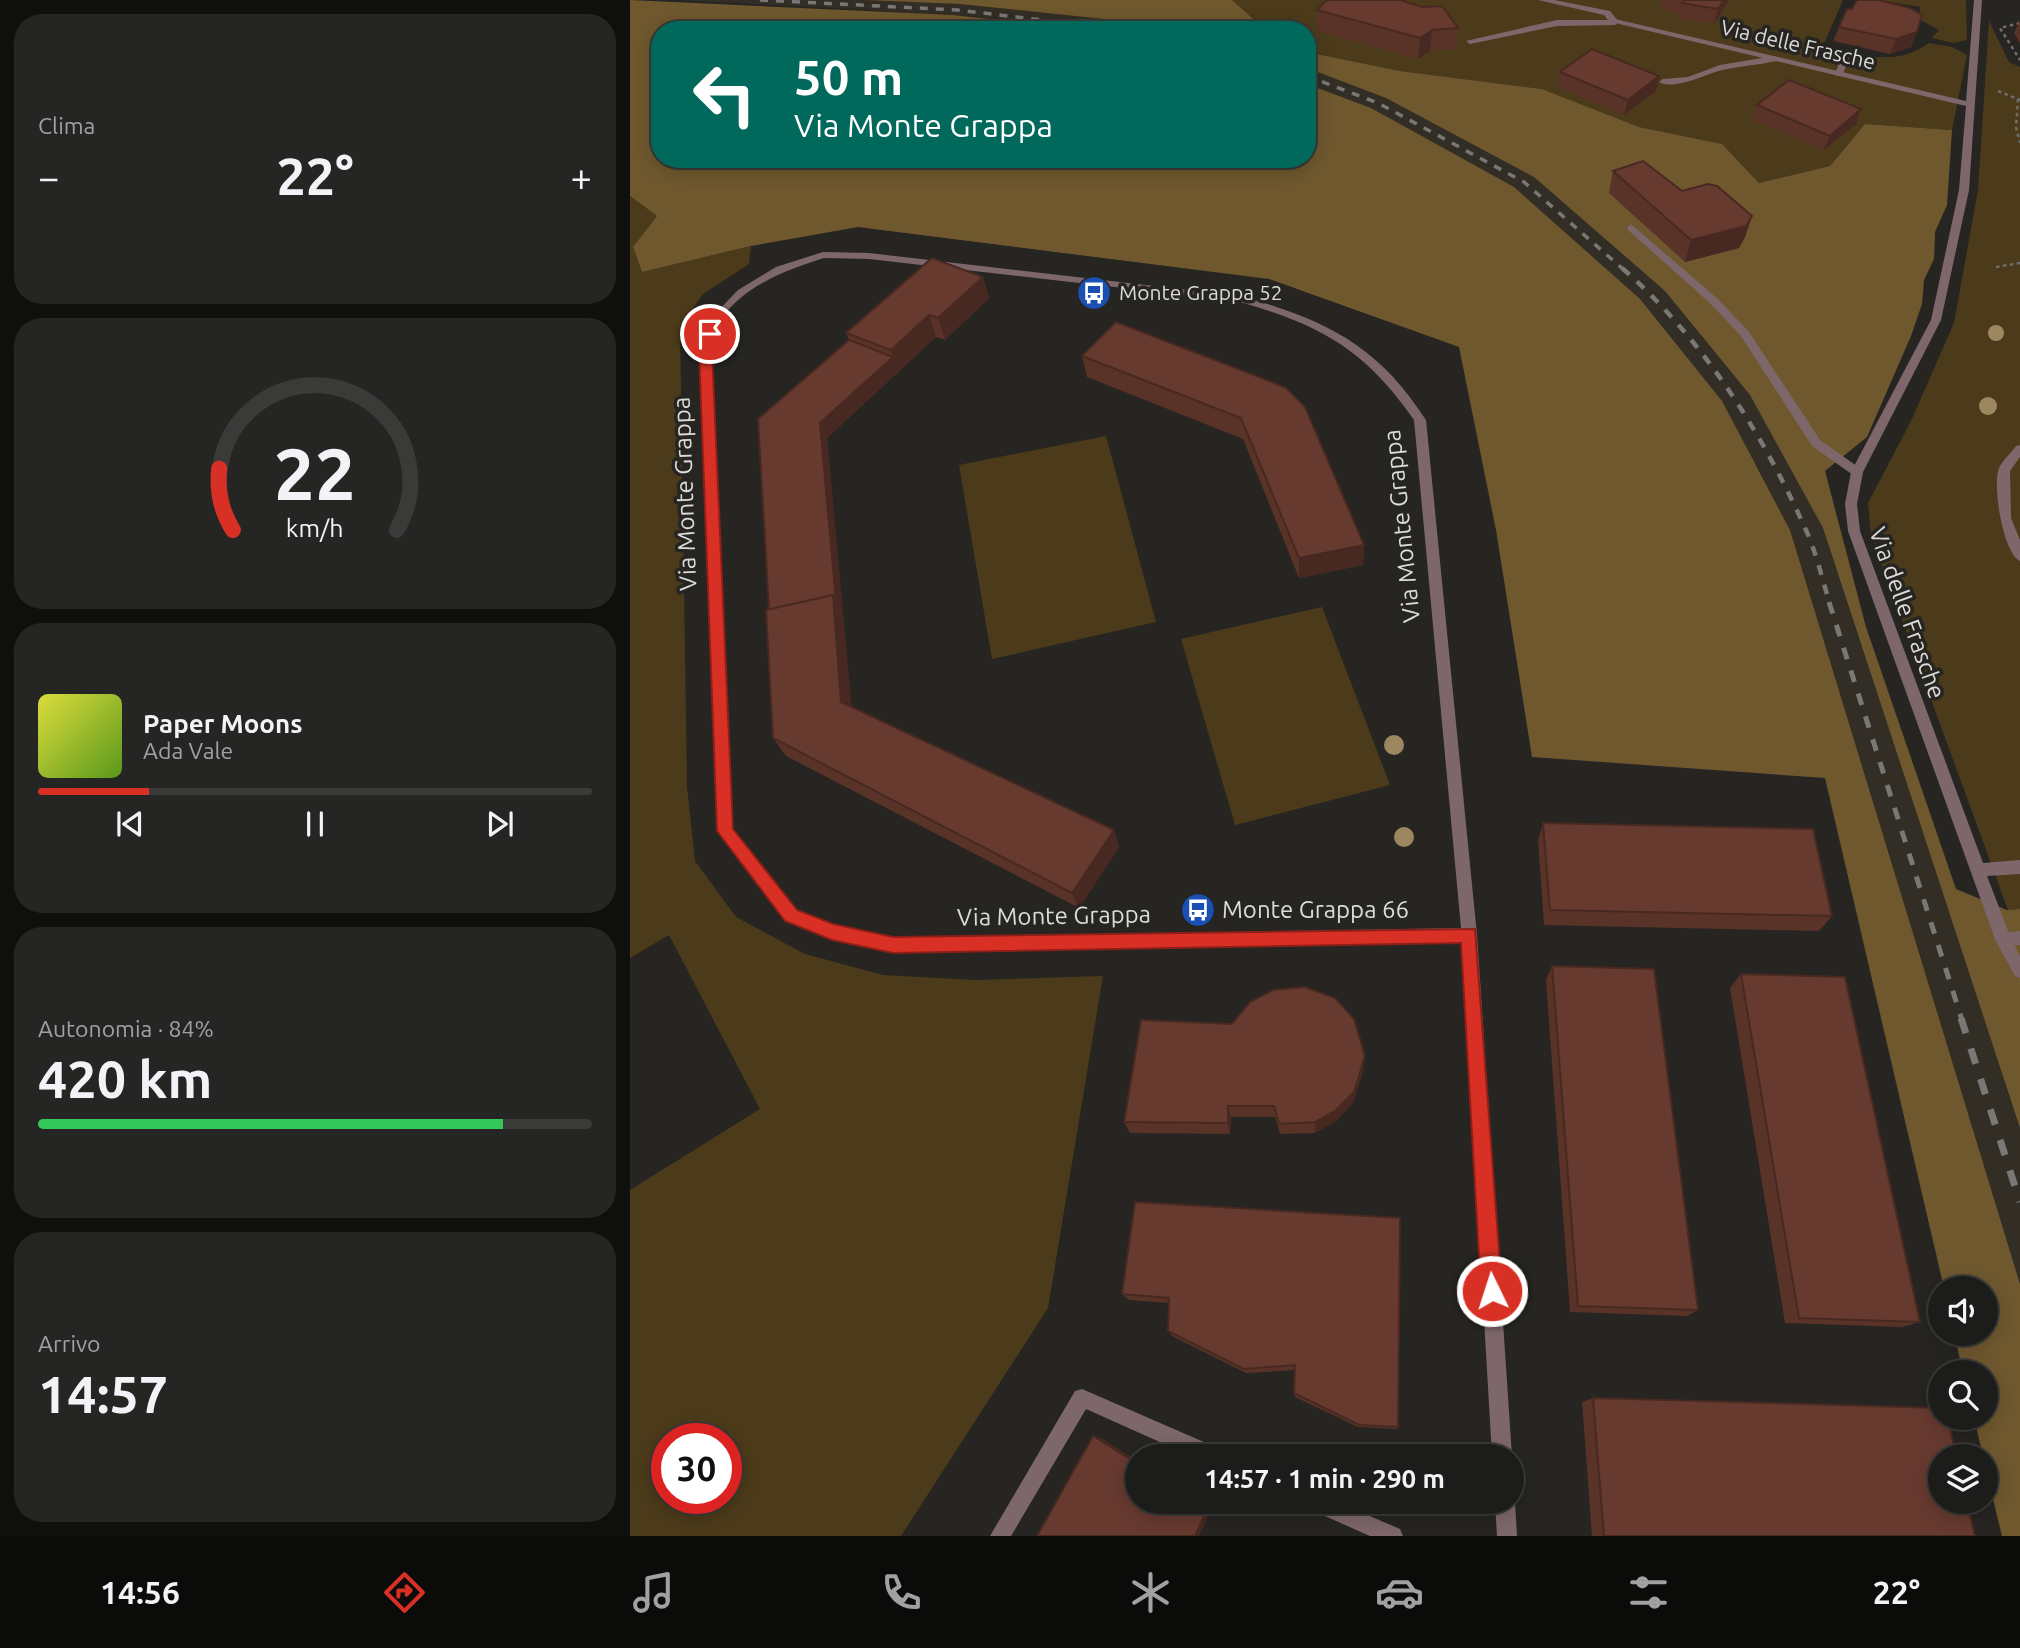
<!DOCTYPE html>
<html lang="it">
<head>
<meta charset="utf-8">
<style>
  :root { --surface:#1c1c1a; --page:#252523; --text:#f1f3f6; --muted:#a0a1a2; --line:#3a3a39; --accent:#d93025 }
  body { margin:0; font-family:Ubuntu,sans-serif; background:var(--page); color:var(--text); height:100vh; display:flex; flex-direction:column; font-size:26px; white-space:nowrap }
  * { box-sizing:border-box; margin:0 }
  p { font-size:23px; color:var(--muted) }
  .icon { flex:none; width:38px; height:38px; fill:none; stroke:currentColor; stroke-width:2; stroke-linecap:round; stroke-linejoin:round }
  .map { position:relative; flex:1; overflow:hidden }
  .details { display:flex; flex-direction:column; gap:14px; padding:14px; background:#0f0f0e; width:630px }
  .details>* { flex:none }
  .top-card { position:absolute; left:21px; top:21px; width:665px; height:147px; border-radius:28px; box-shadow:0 4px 18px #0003,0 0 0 2px var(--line); background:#00695c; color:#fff; overflow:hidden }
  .controls { position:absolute; left:1298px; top:1276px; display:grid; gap:14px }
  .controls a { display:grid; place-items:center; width:70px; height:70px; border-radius:50%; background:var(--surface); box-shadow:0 4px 18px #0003,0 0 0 2px var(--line); font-size:35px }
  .speed { position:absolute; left:21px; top:1423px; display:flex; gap:14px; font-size:35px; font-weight:700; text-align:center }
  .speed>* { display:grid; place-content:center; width:91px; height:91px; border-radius:50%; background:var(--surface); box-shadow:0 4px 18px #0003,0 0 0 2px var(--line); line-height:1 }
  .speed .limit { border:10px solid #d22; background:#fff; color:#111 }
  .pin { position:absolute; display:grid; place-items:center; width:60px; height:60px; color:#fff; margin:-30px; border:4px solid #fff; border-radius:50%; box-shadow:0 2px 7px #0007 }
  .me { position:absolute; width:77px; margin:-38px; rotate:356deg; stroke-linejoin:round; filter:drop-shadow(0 0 5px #0008) }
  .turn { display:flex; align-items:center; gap:24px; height:147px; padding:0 28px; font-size:32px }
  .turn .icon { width:91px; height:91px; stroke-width:2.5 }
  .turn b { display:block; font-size:49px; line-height:60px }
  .big { font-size:52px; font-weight:700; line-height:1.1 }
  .details .widget { flex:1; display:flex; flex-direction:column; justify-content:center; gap:10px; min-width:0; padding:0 24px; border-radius:28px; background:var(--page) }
  .details .dial { align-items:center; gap:0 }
  .dial svg { height:182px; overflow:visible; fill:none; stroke:var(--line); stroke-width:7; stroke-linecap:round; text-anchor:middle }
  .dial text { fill:var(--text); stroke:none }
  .song { display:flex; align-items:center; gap:21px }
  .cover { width:84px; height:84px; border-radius:10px; background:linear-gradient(135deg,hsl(60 70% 55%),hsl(90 70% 35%)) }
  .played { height:7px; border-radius:4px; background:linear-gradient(90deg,var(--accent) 20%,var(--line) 20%) }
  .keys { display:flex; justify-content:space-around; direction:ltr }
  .heat { display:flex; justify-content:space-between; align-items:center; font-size:38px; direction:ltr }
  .charge { height:10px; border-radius:5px; background:linear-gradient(90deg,#34c759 84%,var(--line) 0) }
  .trip { position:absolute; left:495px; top:1444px; width:399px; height:70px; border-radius:35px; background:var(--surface); box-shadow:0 4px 18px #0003,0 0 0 2px var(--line); font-weight:700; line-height:70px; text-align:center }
  .tabs { display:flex; height:112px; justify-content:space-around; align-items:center; background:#0b0b0a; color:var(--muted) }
  .tabs .icon { width:49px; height:49px }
  .tabs .selected { color:var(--accent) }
  .tabs b { font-size:32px; color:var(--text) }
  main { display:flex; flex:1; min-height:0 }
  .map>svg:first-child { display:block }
  .built { fill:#322d25 }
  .green { fill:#4c3b1a; fill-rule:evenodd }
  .forest { fill:#6f582e }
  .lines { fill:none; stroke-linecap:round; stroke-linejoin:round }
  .path { stroke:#6f6e6c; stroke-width:2.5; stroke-dasharray:3.5 3.5; stroke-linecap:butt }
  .service { fill:#7e676b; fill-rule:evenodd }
  .minor { fill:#7e676b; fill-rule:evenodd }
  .rail-far3 { stroke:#797875; stroke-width:3.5; stroke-dasharray:8 8; stroke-linecap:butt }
  .rail-far2 { stroke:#797875; stroke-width:4.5; stroke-dasharray:10 10; stroke-linecap:butt }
  .rail-far1 { stroke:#797875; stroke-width:5; stroke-dasharray:12 12; stroke-linecap:butt }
  .rail { stroke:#797875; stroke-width:7; stroke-dasharray:16 16; stroke-linecap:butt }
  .tree { fill:#9d8760 }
  .wall { fill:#593228 }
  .shaded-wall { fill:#482921 }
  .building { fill:#673a2f; stroke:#482921; stroke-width:2 }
  .route { fill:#d93025; stroke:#8d1f18; stroke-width:2 }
  .labels { text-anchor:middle; stroke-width:7; stroke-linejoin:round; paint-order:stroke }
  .far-street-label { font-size:21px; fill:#dcdbd9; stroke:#262522 }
  .far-poi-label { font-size:21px; fill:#dcdbd9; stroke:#262522; text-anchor:start }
  .street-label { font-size:24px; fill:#dcdbd9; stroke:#262522 }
  .poi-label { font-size:24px; fill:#dcdbd9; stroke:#262522; text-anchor:start }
</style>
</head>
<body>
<main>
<section class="details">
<div class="widget"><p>Clima</p>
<div class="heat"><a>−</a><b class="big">22°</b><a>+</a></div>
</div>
<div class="widget dial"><svg viewBox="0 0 100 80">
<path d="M14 69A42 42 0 1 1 86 69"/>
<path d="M14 69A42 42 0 0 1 8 42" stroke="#d93025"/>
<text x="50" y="56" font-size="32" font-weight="700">22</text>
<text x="50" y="72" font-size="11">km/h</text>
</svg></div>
<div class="widget">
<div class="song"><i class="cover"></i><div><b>Paper Moons</b><p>Ada Vale</p></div></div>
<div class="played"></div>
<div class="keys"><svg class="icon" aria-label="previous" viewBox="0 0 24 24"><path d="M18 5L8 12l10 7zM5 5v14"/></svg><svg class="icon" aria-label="pause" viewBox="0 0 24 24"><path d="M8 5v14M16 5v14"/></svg><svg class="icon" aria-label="next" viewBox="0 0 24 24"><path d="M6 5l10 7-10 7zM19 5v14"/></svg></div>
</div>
<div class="widget"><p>Autonomia · 84%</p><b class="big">420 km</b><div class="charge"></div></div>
<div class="widget"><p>Arrivo</p><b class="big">14:57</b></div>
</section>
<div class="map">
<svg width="1390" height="1536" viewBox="0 0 1390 1536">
  <rect width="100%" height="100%" fill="#262522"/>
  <g class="built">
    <polygon points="50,0 234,0 330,4 483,20 531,30 457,30 323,15"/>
    <polygon points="677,68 756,98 904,177 1035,291 1120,395 1193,528 1390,1128 1390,1284 1160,530 1128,468 741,108 677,84"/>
  </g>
  <g class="green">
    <path d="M602,0h611l-20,46c40,8 71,22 106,-3l23,4 15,8 -15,75 -87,-6 -35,42 -71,17 -37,-39 -83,-17 -97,-38 -142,-18 -93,-19v-22h-41z"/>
    <polygon points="1249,0 1336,0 1337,40 1323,43 1302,38 1309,30 1289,19 1290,7"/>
    <polygon points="1359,21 1379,62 1390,67 1390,909 1378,910 1241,535 1238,503 1281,421 1324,323 1348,190"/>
    <path d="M0,196l27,20 -24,31 9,25 109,-26 -2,18 -46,30 -23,33 7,460 8,74 41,56 69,37 78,21 93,5 127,-4 -55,332 -147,228h-271v-346l130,-81 -91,-174 -39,23zM37,1438h59v60h-59z"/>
    <polygon points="476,436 526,622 362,659 329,465"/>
    <polygon points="692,607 760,785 605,825 551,639"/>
  </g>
  <g class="forest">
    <polygon points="0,0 323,15 457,30 30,30 30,159 677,159 677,84 741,108 884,187 1010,299 1092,401 1160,530 1390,1284 1390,1536 1372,1536 1356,1470 1356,1456 1353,1456 1344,1418 1356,1418 1356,1372 1333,1372 1324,1334 1356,1334 1356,1288 1314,1288 1195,778 902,757 866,530 829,347 639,279 228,227 121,246 12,272 3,247 27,216 0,196"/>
    <polygon points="234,0 602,0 636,30 531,30 483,20 330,4"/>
    <polygon points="677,52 770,71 912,89 1009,127 1092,144 1129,183 1200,166 1235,124 1322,130 1317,205 1305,232 1304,259 1294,280 1292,304 1281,336 1237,437 1195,471 1236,627 1326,889 1377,910 1390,909 1390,1128 1193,528 1120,395 1035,291 904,177 756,98 677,68"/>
  </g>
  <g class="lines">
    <g class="path">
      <polyline points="1390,23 1370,28 1390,60"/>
      <polyline points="1368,91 1390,100"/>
      <polyline points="1388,99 1386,127 1390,143"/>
      <polyline points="1366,267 1390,263"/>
    </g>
    <g class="service">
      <polygon points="908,0 924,0 980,11 989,22 985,25 927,26 840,44 836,41 927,20 978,20 974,15"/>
      <polygon points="1217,49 1221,52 1213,74 1206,76 1205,74 1213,52"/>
      <path d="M1144,56l3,1v4c-18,4 -37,5 -55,9 -16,4 -48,21 -63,12l4,-3 25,-2 32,-12z"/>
      <polygon points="1002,225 1089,300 1119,332 1190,440 1231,469 1231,475 1223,475 1182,446 1111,336 1081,304 998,230 998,226"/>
      <polygon points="1390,931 1390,945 1373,946 1368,944 1365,939 1368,934"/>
    </g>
    <g class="minor">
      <polygon points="1344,0 1352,0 1339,190 1311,320 1233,472 1227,504 1230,531 1353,863 1390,860 1390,874 1357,876 1380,936 1390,956 1390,978 1385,976 1365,939 1218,531 1215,504 1221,472 1301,320 1329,190 1336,106 981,22 985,19 1336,101"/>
      <path d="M193,252l46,1 372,43c84,24 136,48 185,124l51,515 35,521h-20l-30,-514 -569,10 -61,-13 -46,-19 -66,-85 -2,-4 -17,-481 9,-31 28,-29 38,-23zM194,258l45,1 368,42c83,24 127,47 177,119l47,508 -568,10 -60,-13 -37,-15 -64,-81 -21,-479c3,-9 5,-23 10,-31 24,-34 65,-49 103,-61z"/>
      <path d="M1390,445v12l-10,14 1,47 9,22v21c-17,-8 -28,-76 -21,-93 4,-8 12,-15 17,-22z"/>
      <polygon points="452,1389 590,1449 593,1456 561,1456 456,1409 381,1536 360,1536 445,1391"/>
      <polygon points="882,1495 885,1502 887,1536 867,1536 865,1502 882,1502"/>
      <polygon points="676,1502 707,1502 770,1529 773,1536 740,1536 679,1509"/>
    </g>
    <g class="rail-far3">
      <polyline points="130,0 327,10 498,30"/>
      <polyline points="677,76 748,103 894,182 994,270"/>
    </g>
    <path class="rail-far2" d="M992,268c80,70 140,164 183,260 11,23 17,51 25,76"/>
    <polyline class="rail-far1" points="1199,602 1332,1020"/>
    <polyline class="rail" points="1331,1018 1390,1202"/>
  </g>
  <g class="tree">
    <circle cx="1366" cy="333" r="8"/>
    <circle cx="1358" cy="406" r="9"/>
    <circle cx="764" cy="745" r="10"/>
    <circle cx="774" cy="837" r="10"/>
  </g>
  <g class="wall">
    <polygon points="1032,0 1099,0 1084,24 1049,18 1050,14 1030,9"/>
    <polygon points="687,10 828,28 826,49 800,51 788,59 687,31"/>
    <polygon points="1390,20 1390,43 1384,33"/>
    <polygon points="1209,27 1287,32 1281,47 1260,54 1203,41"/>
    <polygon points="930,72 1029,76 1026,91 994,115 928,87"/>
    <polygon points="1127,105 1231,109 1226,124 1194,150 1122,120"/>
    <polygon points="983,171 1052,191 1122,216 1115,237 1109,248 1055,262 979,193"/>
    <polygon points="353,277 359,298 315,340 306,337 197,438 221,706 484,830 489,847 449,908 156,756 143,738 139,610 219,340 216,333"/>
    <polygon points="452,356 642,382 734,545 733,565 669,578 613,439 457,377"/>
    <polygon points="913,823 1202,916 1189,931 914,925 908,840"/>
    <polygon points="922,966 1068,1310 1057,1316 940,1312 916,980"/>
    <polygon points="1111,974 1290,1322 1272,1327 1155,1323 1100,988"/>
    <polygon points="734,1068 723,1103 706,1121 685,1133 650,1134 645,1117 601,1117 600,1134 500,1133 494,1122"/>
    <polygon points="505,1202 768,1427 766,1429 728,1427 665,1397 664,1393 665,1370 616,1373 542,1336 538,1331 539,1303 499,1300 492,1294"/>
    <polygon points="963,1398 1345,1536 962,1536 952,1402"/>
  </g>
  <g class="shaded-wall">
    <polygon points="1094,0 1099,0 1084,24 1088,9"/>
    <polygon points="802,30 800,51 788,59 790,38"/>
    <polygon points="1287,32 1281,47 1260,54 1266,39"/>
    <polygon points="1029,76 1026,91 994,115 998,100"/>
    <polygon points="1231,109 1226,124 1194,150 1200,136"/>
    <polygon points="1122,216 1115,237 1109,248 1055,262 1061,240"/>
    <polygon points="353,277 359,298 315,340 308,318"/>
    <polygon points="299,315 306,337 269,371 261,350"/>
    <polygon points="263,357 269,371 197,438 223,720 211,702 190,423"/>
    <polygon points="734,545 733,565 669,578 669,558"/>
    <polygon points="484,830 489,847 449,908 442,893"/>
    <polygon points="735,1056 734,1068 723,1103 706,1121 685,1133 685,1122"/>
    <polygon points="598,1106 601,1117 600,1134 598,1123"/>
    <polygon points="463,1436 471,1438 508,1461 508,1464"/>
    <polygon points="567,1502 572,1502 582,1508 569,1536 565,1536"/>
  </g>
  <g class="building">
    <polygon points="697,0 773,0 773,1 792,7 812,6 828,28 802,30 790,38 687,10"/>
    <polygon points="1055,0 1094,0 1088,9 1052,3"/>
    <polygon points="1227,0 1248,0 1280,8 1292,15 1287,32 1266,39 1209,27 1217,9 1222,9"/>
    <polygon points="962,49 1029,76 998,100 930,72"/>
    <polygon points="1159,80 1231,109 1200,136 1127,105"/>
    <polygon points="1013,161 1052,191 1078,184 1087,186 1122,216 1116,226 1061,240 983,171"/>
    <polygon points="302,258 353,277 308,318 299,315 261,350 216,333"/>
    <polygon points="486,322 642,382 656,388 675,407 734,545 669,558 611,418 452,356"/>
    <polygon points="219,340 263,357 190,423 206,601 203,595 139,610 128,419"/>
    <polygon points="203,595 211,702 484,830 442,893 143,738 136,610"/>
    <polygon points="913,823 1183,829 1202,916 920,910"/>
    <polygon points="922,966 1024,969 1068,1310 948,1306"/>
    <polygon points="1111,974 1215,977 1290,1322 1169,1318"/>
    <polygon points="675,987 705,998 724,1019 735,1056 724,1092 706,1110 685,1122 649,1124 644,1106 598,1106 598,1123 494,1122 511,1020 602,1024 620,1002 643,990"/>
    <polygon points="505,1202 770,1218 768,1427 729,1425 664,1393 665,1365 614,1369 538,1331 539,1298 492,1294"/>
    <polygon points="963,1398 1311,1408 1311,1418 1318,1418 1326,1456 1311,1456 1311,1502 1337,1502 1345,1536 974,1536"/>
    <polygon points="463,1436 508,1464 508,1502 567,1502 578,1508 565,1536 407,1536"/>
  </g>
  <polygon class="route" points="80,330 86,334 82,350 103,829 167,910 203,924 263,937 845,929 872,1291 869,1299 862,1302 854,1299 851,1291 831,943 263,953 202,940 155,921 87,831 69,350 74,334"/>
  <defs>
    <g id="bus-disc" transform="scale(1.75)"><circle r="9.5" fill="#1a4fb4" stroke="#262522"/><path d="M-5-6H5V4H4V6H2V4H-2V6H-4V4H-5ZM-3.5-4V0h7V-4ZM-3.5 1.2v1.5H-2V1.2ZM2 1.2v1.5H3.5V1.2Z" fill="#fff"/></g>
  </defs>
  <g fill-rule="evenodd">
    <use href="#bus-disc" x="464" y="293"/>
    <use href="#bus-disc" x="568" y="910"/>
  </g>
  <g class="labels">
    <g class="far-street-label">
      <text transform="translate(1168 45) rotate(13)" y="7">Via delle Frasche</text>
    </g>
    <g class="far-poi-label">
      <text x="489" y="300">Monte Grappa 52</text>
    </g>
    <g class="street-label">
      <text transform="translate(55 494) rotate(-92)" y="8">Via Monte Grappa</text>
      <text transform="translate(772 526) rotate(-96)" y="8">Via Monte Grappa</text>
      <text transform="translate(1277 613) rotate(70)" y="8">Via delle Frasche</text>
      <text transform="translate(424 916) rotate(-1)" y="8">Via Monte Grappa</text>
    </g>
    <g class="poi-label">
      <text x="592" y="918">Monte Grappa 66</text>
    </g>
  </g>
</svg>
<div class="controls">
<a><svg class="icon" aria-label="sound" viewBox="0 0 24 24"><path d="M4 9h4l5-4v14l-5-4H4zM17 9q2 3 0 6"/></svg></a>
<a><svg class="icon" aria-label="search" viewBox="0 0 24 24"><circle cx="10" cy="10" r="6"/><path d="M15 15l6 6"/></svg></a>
<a><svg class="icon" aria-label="layers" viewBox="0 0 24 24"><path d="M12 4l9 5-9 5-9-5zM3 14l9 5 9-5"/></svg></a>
</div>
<div class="speed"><div class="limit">30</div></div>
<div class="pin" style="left:80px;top:334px;background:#d93025"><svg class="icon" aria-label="arrive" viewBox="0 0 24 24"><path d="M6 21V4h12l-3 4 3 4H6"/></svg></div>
<svg class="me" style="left:862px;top:1291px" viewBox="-20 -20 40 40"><circle r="17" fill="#d93025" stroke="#fff" stroke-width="3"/><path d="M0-11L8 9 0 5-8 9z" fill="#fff"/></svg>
<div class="trip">14:57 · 1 min · 290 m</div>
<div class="top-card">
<div class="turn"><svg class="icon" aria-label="left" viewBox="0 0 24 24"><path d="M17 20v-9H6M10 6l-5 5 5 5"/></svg><div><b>50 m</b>Via Monte Grappa</div></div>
</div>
</div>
</main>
<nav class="tabs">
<b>14:56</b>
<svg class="icon selected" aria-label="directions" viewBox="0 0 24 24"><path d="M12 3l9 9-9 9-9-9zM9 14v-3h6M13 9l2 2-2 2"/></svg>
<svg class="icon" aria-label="music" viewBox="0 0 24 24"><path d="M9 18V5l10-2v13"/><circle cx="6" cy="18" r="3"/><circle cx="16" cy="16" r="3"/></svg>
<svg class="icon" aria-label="phone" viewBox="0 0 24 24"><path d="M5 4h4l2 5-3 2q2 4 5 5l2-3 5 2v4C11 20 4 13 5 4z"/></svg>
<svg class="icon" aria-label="climate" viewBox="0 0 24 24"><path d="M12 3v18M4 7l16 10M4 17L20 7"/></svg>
<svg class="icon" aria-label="car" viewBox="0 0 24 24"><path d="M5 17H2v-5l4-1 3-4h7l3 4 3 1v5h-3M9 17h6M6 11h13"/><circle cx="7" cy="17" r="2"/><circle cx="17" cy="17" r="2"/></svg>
<svg class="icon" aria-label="filters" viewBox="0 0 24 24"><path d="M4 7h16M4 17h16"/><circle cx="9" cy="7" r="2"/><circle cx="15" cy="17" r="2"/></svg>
<b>22°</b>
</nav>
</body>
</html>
